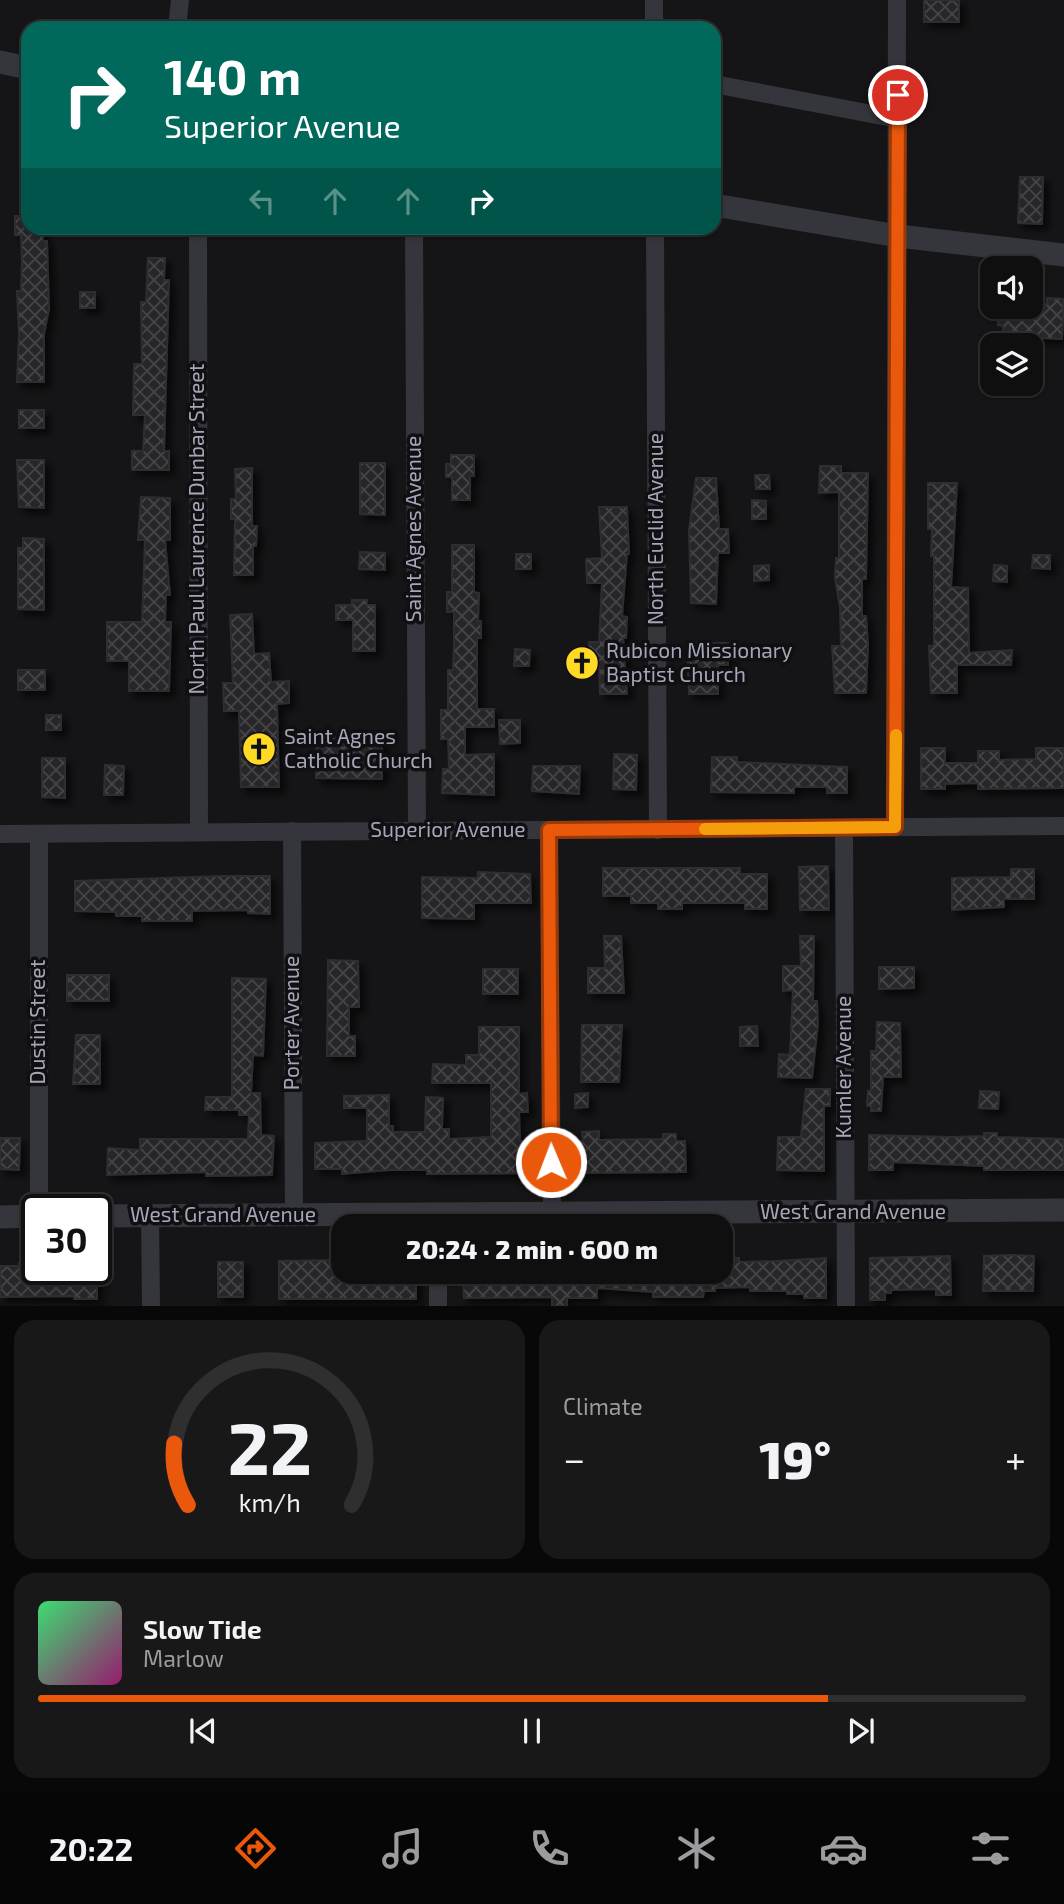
<!DOCTYPE html>
<html lang="en">
<head>
<meta charset="utf-8">
<style>
  :root { --surface:#100f10; --page:#191819; --text:#f1f3f6; --muted:#9c9c9f; --line:#302f30; --accent:#ea580c }
  body { margin:0; font-family:"Exo 2",sans-serif; background:var(--page); color:var(--text); height:100vh; display:flex; flex-direction:column; font-size:26px; white-space:nowrap }
  * { box-sizing:border-box; margin:0 }
  p { font-size:23px; color:var(--muted) }
  .icon { flex:none; width:38px; height:38px; fill:none; stroke:currentColor; stroke-width:2; stroke-linecap:round; stroke-linejoin:round }
  .map { position:relative; height:1306px; overflow:hidden }
  .panel { display:flex; flex-direction:column; gap:14px; padding:14px; background:#090809; flex:1 }
  .panel>* { flex:none }
  .hud { position:absolute; left:21px; top:21px; width:700px; height:214px; border-radius:21px; box-shadow:0 2px 5px #0004,0 0 0 2px var(--line); background:#00695c; color:#fff; overflow:hidden }
  .tools { position:absolute; left:980px; top:256px; display:grid; gap:14px }
  .tools a { display:grid; place-items:center; width:63px; height:63px; border-radius:14px; background:var(--surface); box-shadow:0 2px 5px #0004,0 0 0 2px var(--line); font-size:35px }
  .speed { position:absolute; left:21px; top:1194px; display:flex; gap:14px; font-size:35px; font-weight:700; text-align:center }
  .speed>* { display:grid; place-content:center; width:91px; height:91px; border-radius:50%; background:var(--surface); box-shadow:0 2px 5px #0004,0 0 0 2px var(--line); line-height:1 }
  .speed .limit { border:4px solid #111; border-radius:10px; background:#fff; color:#111 }
  .pin { position:absolute; display:grid; place-items:center; width:60px; height:60px; color:#fff; margin:-30px; border:4px solid #fff; border-radius:50%; box-shadow:0 2px 7px #0007 }
  .me { position:absolute; width:77px; margin:-38px; rotate:359deg; stroke-linejoin:round; filter:drop-shadow(0 0 5px #0008) }
  .turn { display:flex; align-items:center; gap:24px; height:147px; padding:0 28px; font-size:32px }
  .turn .icon { width:91px; height:91px; stroke-width:2.5 }
  .turn b { display:block; font-size:49px; line-height:60px }
  .lanes { display:flex; align-items:center; height:66px; padding:0 28px; background:#0003; justify-content:center; gap:35px; direction:ltr }
  .lanes .off { opacity:.35 }
  .big { font-size:52px; font-weight:800; line-height:1.1 }
  .panel .card { flex:1; display:flex; flex-direction:column; justify-content:center; gap:10px; min-width:0; padding:0 24px; border-radius:21px; background:var(--page) }
  .panel .dial { align-items:center; gap:0 }
  .dial svg { height:182px; overflow:visible; fill:none; stroke:var(--line); stroke-width:7; stroke-linecap:round; text-anchor:middle }
  .dial text { fill:var(--text); stroke:none }
  .song { display:flex; align-items:center; gap:21px }
  .cover { width:84px; height:84px; border-radius:10px; background:linear-gradient(135deg,hsl(140 70% 55%),hsl(320 70% 35%)) }
  .played { height:7px; border-radius:4px; background:linear-gradient(90deg,var(--accent) 80%,var(--line) 80%) }
  .keys { display:flex; justify-content:space-around; direction:ltr }
  .heat { display:flex; justify-content:space-between; align-items:center; font-size:38px; direction:ltr }
  .panel .tiles { flex:1; display:grid; gap:14px; grid-template-columns:1fr 1fr }
  .card:last-child { grid-column:span 2 }
  .trip { position:absolute; left:331px; top:1214px; width:402px; height:70px; border-radius:21px; background:var(--surface); box-shadow:0 2px 5px #0004,0 0 0 2px var(--line); font-weight:800; line-height:70px; text-align:center }
  .menu { display:flex; height:112px; justify-content:space-around; align-items:center; background:#060606; color:var(--muted) }
  .menu .icon { width:49px; height:49px }
  .menu .on { color:var(--accent) }
  .menu b { font-size:32px; color:var(--text) }
  .map>svg:first-child { display:block }
  .building { fill:url(#building-cross-hatch); stroke:#2f2e33; stroke-width:2; filter:url(#shadow) }
  .lines { fill:none; stroke-linecap:round; stroke-linejoin:round }
  .minor { stroke:#35353c; stroke-width:18 }
  .tertiary { stroke:#35353c; stroke-width:23 }
  .route-casing { stroke:#983908; stroke-width:18 }
  .route { stroke:#ea580c; stroke-width:12 }
  .slow { stroke:#f59e0b; stroke-width:12 }
  .labels { text-anchor:middle; stroke-width:7; stroke-linejoin:round; paint-order:stroke }
  .street-label { font-size:21px; fill:#a5a7b8; stroke:#100f11 }
  .poi-label { font-size:21px; fill:#a5a7b8; stroke:#100f11; text-anchor:start }
</style>
</head>
<body>
<div class="map">
<svg width="1064" height="1306" viewBox="0 0 1064 1306">
  <defs>
    <pattern id="building-cross-hatch" width="8" height="8" patternUnits="userSpaceOnUse" patternTransform="scale(1.75)"><rect width="8" height="8" fill="#28272a"/><path d="M0 0l8 8M0 8l8-8" fill="none" stroke="#444447"/></pattern>
    <filter id="shadow"><feDropShadow dx="5.5" dy="5.5" stdDeviation="3.5" flood-color="#0009"/></filter>
  </defs>
  <rect width="100%" height="100%" fill="#151416"/>
  <g class="building">
    <rect x="924" y="0" width="35" height="22"/>
    <polygon points="1020,177 1043,177 1042,224 1018,223"/>
    <polygon points="15,216 28,216 28,228 43,228 43,241 47,241 49,309 44,334 44,382 17,382 19,334 17,291 21,291 22,261 21,235 15,235"/>
    <polygon points="148,258 165,258 164,280 169,280 164,451 169,451 169,470 132,470 132,451 143,451 145,415 133,415 134,364 142,364 141,302 146,302"/>
    <rect x="80" y="292" width="15" height="16"/>
    <polygon points="1047,298 1064,299 1062,339 1020,337 1020,341 1003,340 1003,326 998,325 999,306 1039,306 1047,304"/>
    <rect x="19" y="410" width="25" height="18"/>
    <polygon points="451,455 474,455 474,476 470,476 470,500 452,500 452,477 446,477 446,464 451,464"/>
    <polygon points="17,460 44,460 44,508 19,507"/>
    <polygon points="360,463 385,463 385,515 360,514"/>
    <polygon points="820,466 841,466 841,473 868,473 866,579 862,579 862,616 866,616 868,645 866,693 835,693 832,646 841,646 840,608 835,578 836,558 839,558 839,492 819,493"/>
    <polygon points="252,468 252,526 257,526 256,546 253,546 253,575 234,575 235,519 231,519 231,499 236,499 235,469"/>
    <polygon points="755,475 769,475 770,489 756,489"/>
    <polygon points="696,478 716,478 719,529 728,529 729,553 718,553 716,604 691,603 689,530"/>
    <polygon points="928,483 957,483 951,587 968,588 969,653 1012,650 1011,665 957,665 957,693 931,693 929,646 934,646 934,556 931,556 932,529 928,529"/>
    <polygon points="141,497 170,498 170,540 165,540 170,595 166,595 165,622 171,622 169,691 129,691 129,661 107,661 107,622 142,622 145,540 138,540"/>
    <polygon points="752,500 766,501 766,519 752,519"/>
    <polygon points="599,507 627,507 629,554 627,554 622,616 627,617 626,638 623,638 627,694 600,694 599,665 589,666 589,642 599,642 602,583 587,583 586,559 602,558"/>
    <polygon points="23,538 44,539 44,610 18,609 18,548 23,548"/>
    <polygon points="452,545 474,545 474,592 479,593 478,621 481,621 481,638 477,638 477,709 494,709 494,727 465,727 465,755 494,754 494,795 442,793 443,769 449,769 448,739 441,739 441,710 448,710 448,670 453,670 454,644 454,612 447,612 447,592 452,592"/>
    <polygon points="360,552 385,553 385,570 359,569"/>
    <rect x="516" y="554" width="15" height="15"/>
    <polygon points="1033,555 1050,555 1050,569 1032,568"/>
    <polygon points="769,565 769,580 754,581 754,566"/>
    <polygon points="994,565 1007,566 1007,582 993,581"/>
    <polygon points="352,600 367,600 367,605 375,605 375,651 353,651 353,620 336,620 336,605 352,605"/>
    <polygon points="252,614 254,654 269,653 271,682 289,681 289,703 277,704 279,787 241,787 239,711 224,711 223,683 233,683 230,615"/>
    <polygon points="687,643 728,643 728,665 718,665 718,694 689,694"/>
    <polygon points="515,649 530,650 529,666 514,666"/>
    <rect x="18" y="670" width="27" height="20"/>
    <rect x="46" y="715" width="15" height="15"/>
    <polygon points="499,720 520,720 520,743 500,744"/>
    <polygon points="316,737 382,738 382,779 316,778"/>
    <polygon points="921,748 945,748 945,763 978,763 978,751 999,751 999,760 1036,759 1036,748 1064,748 1064,788 978,789 978,783 945,784 945,789 921,789"/>
    <polygon points="614,754 637,755 636,790 613,789"/>
    <polygon points="712,757 737,757 737,762 847,767 847,793 827,793 827,787 794,787 794,793 711,792"/>
    <polygon points="42,758 65,758 65,798 42,797"/>
    <polygon points="105,765 124,766 123,795 104,795"/>
    <polygon points="533,766 580,766 579,794 532,791"/>
    <polygon points="828,866 829,910 800,910 799,867"/>
    <polygon points="603,868 740,868 740,874 767,874 767,909 745,909 745,903 682,903 682,909 658,909 658,903 631,903 631,896 603,896"/>
    <polygon points="1011,869 1034,869 1034,899 1004,899 1004,907 952,910 952,878 1011,877"/>
    <polygon points="478,872 530,874 531,903 474,903 474,919 422,918 422,877 478,878"/>
    <polygon points="223,876 270,876 270,914 248,913 248,910 192,911 192,921 142,921 142,916 116,916 116,912 75,911 75,881"/>
    <polygon points="604,936 621,936 624,993 588,993 588,968 605,968"/>
    <polygon points="800,936 814,936 813,1001 817,1001 818,1024 812,1078 778,1077 779,1054 790,1055 792,1011 793,990 783,991 783,966 801,966"/>
    <polygon points="328,960 358,961 359,1007 349,1007 349,1036 355,1036 355,1056 327,1056"/>
    <polygon points="879,967 914,967 914,988 879,989"/>
    <rect x="483" y="969" width="35" height="25"/>
    <rect x="67" y="975" width="42" height="26"/>
    <polygon points="232,978 266,979 263,1056 253,1055 251,1093 260,1093 261,1135 274,1136 272,1175 206,1176 206,1172 107,1175 108,1148 140,1150 140,1139 248,1139 249,1115 239,1115 239,1110 205,1110 206,1097 232,1097"/>
    <polygon points="877,1022 900,1023 901,1077 883,1077 881,1111 871,1111 871,1106 867,1106 868,1091 871,1091 871,1051 876,1051"/>
    <polygon points="582,1025 622,1025 619,1082 581,1082"/>
    <polygon points="757,1026 758,1046 740,1046 740,1027"/>
    <polygon points="479,1027 519,1027 519,1094 527,1093 528,1112 519,1112 520,1141 534,1141 534,1173 427,1174 427,1170 389,1170 342,1174 342,1169 315,1169 315,1143 367,1141 367,1108 344,1108 344,1096 389,1095 389,1126 393,1126 393,1132 425,1132 426,1097 443,1098 442,1129 449,1129 449,1139 491,1137 491,1083 432,1083 433,1064 466,1065 466,1055 479,1055"/>
    <polygon points="76,1035 100,1035 100,1084 73,1084"/>
    <polygon points="806,1089 830,1089 830,1106 824,1106 824,1171 777,1170 778,1137 801,1137"/>
    <polygon points="980,1091 999,1092 998,1109 979,1108"/>
    <polygon points="588,1093 588,1107 575,1108 575,1094"/>
    <polygon points="599,1131 599,1140 663,1139 663,1134 676,1134 676,1141 685,1141 686,1172 573,1173 573,1141 583,1141 582,1132"/>
    <polygon points="984,1133 997,1133 997,1137 1064,1139 1064,1170 984,1170 984,1166 893,1162 893,1170 869,1170 869,1135 952,1137 984,1136"/>
    <polygon points="0,1138 20,1138 19,1170 0,1169"/>
    <polygon points="1012,1255 1034,1256 1033,1291 983,1291 984,1256"/>
    <polygon points="950,1256 951,1295 936,1295 936,1289 891,1290 891,1293 885,1293 885,1300 870,1300 870,1258"/>
    <polygon points="739,1258 739,1262 776,1261 826,1258 826,1298 804,1298 804,1294 787,1294 787,1291 750,1291 750,1287 715,1288 715,1291 704,1291 703,1297 653,1297 653,1292 597,1288 597,1298 567,1298 567,1306 552,1306 552,1297 464,1298 463,1272 721,1272 721,1259"/>
    <polygon points="343,1260 343,1272 416,1272 416,1299 279,1299 279,1261"/>
    <rect x="218" y="1262" width="25" height="35"/>
    <polygon points="19,1263 37,1263 37,1269 97,1269 97,1299 74,1299 74,1296 0,1297 0,1266 19,1266"/>
  </g>
  <g class="lines">
    <g class="minor">
      <polyline points="654,0 654,28"/>
      <polyline points="177,28 180,0"/>
      <polyline points="714,84 898,119"/>
      <polyline points="198,228 199,831"/>
      <polyline points="414,228 417,831"/>
      <polyline points="655,228 658,830"/>
      <polyline points="895,827 897,0"/>
      <polyline points="844,828 846,1306"/>
      <polyline points="549,830 552,1213"/>
      <polyline points="292,831 294,1215"/>
      <polyline points="0,834 1064,826"/>
      <polyline points="39,1209 39,834"/>
      <polyline points="150,1215 151,1306"/>
      <polyline points="438,1306 438,1272"/>
    </g>
    <g class="tertiary">
      <polyline points="0,62 28,68"/>
      <polyline points="714,205 898,236 1064,255"/>
      <polyline points="96,1216 1064,1210"/>
      <polyline points="0,1217 37,1216"/>
    </g>
  </g>
  <g class="lines">
    <g class="route-casing">
      <polyline id="route" points="551,1162 549,830 895,827 898,95"/>
    </g>
    <use href="#route" class="route"/>
    <polyline class="slow" points="705,829 895,827 896,735"/>
  </g>
  <defs>
    <g id="church-disc" transform="scale(1.75)"><circle r="9.5" fill="#ffda24" stroke="#100f11"/><path d="M-1.2-6h2.4v3.5h3.3v2.4h-3.3V6h-2.4V-.1h-3.3v-2.4h3.3Z" fill="#111"/></g>
  </defs>
  <g fill-rule="evenodd">
    <use href="#church-disc" x="582" y="663"/>
    <use href="#church-disc" x="259" y="749"/>
  </g>
  <g class="labels">
    <g class="street-label">
      <text transform="translate(197 529) rotate(-90)" y="7">North Paul Laurence Dunbar Street</text>
      <text transform="translate(414 529) rotate(-90)" y="7">Saint Agnes Avenue</text>
      <text transform="translate(656 529) rotate(-90)" y="7">North Euclid Avenue</text>
      <text x="448" y="837">Superior Avenue</text>
      <text transform="translate(38 1022) rotate(-90)" y="7">Dustin Street</text>
      <text transform="translate(292 1023) rotate(-90)" y="7">Porter Avenue</text>
      <text transform="translate(844 1067) rotate(-90)" y="7">Kumler Avenue</text>
      <text x="853" y="1219">West Grand Avenue</text>
      <text x="223" y="1222">West Grand Avenue</text>
    </g>
    <g class="poi-label">
      <text x="606" y="658">Rubicon Missionary<tspan x="606" dy="24">Baptist Church</tspan></text>
      <text x="284" y="744">Saint Agnes<tspan x="284" dy="24">Catholic Church</tspan></text>
    </g>
  </g>
</svg>
<div class="tools">
<a><svg class="icon" aria-label="sound" viewBox="0 0 24 24"><path d="M4 9h4l5-4v14l-5-4H4zM17 9q2 3 0 6"/></svg></a>
<a><svg class="icon" aria-label="layers" viewBox="0 0 24 24"><path d="M12 4l9 5-9 5-9-5zM3 14l9 5 9-5"/></svg></a>
</div>
<div class="speed"><div class="limit">30</div></div>
<div class="pin" style="left:898px;top:95px;background:#d93025"><svg class="icon" aria-label="arrive" viewBox="0 0 24 24"><path d="M6 21V4h12l-3 4 3 4H6"/></svg></div>
<svg class="me" style="left:551px;top:1162px" viewBox="-20 -20 40 40"><circle r="17" fill="#ea580c" stroke="#fff" stroke-width="3"/><path d="M0-11L8 9 0 5-8 9z" fill="#fff"/></svg>
<div class="trip">20:24 · 2 min · 600 m</div>
<div class="hud">
<div class="turn"><svg class="icon" aria-label="right" viewBox="0 0 24 24"><path d="M7 20v-9h11M14 6l5 5-5 5"/></svg><div><b>140 m</b>Superior Avenue</div></div>
<div class="lanes"><svg class="icon off" aria-label="left" viewBox="0 0 24 24"><path d="M17 20v-9H6M10 6l-5 5 5 5"/></svg><svg class="icon off" aria-label="ahead" viewBox="0 0 24 24"><path d="M12 20V5M6 11l6-6 6 6"/></svg><svg class="icon off" aria-label="ahead" viewBox="0 0 24 24"><path d="M12 20V5M6 11l6-6 6 6"/></svg><svg class="icon" aria-label="right" viewBox="0 0 24 24"><path d="M7 20v-9h11M14 6l5 5-5 5"/></svg></div>
</div>
</div>
<section class="panel">
<div class="tiles">
<div class="card dial"><svg viewBox="0 0 100 80">
<path d="M14 69A42 42 0 1 1 86 69"/>
<path d="M14 69A42 42 0 0 1 8 42" stroke="#ea580c"/>
<text x="50" y="56" font-size="32" font-weight="700">22</text>
<text x="50" y="72" font-size="11">km/h</text>
</svg></div>
<div class="card"><p>Climate</p>
<div class="heat"><a>−</a><b class="big">19°</b><a>+</a></div>
</div>
<div class="card">
<div class="song"><i class="cover"></i><div><b>Slow Tide</b><p>Marlow</p></div></div>
<div class="played"></div>
<div class="keys"><svg class="icon" aria-label="previous" viewBox="0 0 24 24"><path d="M18 5L8 12l10 7zM5 5v14"/></svg><svg class="icon" aria-label="pause" viewBox="0 0 24 24"><path d="M8 5v14M16 5v14"/></svg><svg class="icon" aria-label="next" viewBox="0 0 24 24"><path d="M6 5l10 7-10 7zM19 5v14"/></svg></div>
</div>
</div>
</section>
<nav class="menu">
<b>20:22</b>
<svg class="icon on" aria-label="directions" viewBox="0 0 24 24"><path d="M12 3l9 9-9 9-9-9zM9 14v-3h6M13 9l2 2-2 2"/></svg>
<svg class="icon" aria-label="music" viewBox="0 0 24 24"><path d="M9 18V5l10-2v13"/><circle cx="6" cy="18" r="3"/><circle cx="16" cy="16" r="3"/></svg>
<svg class="icon" aria-label="phone" viewBox="0 0 24 24"><path d="M5 4h4l2 5-3 2q2 4 5 5l2-3 5 2v4C11 20 4 13 5 4z"/></svg>
<svg class="icon" aria-label="climate" viewBox="0 0 24 24"><path d="M12 3v18M4 7l16 10M4 17L20 7"/></svg>
<svg class="icon" aria-label="car" viewBox="0 0 24 24"><path d="M5 17H2v-5l4-1 3-4h7l3 4 3 1v5h-3M9 17h6M6 11h13"/><circle cx="7" cy="17" r="2"/><circle cx="17" cy="17" r="2"/></svg>
<svg class="icon" aria-label="filters" viewBox="0 0 24 24"><path d="M4 7h16M4 17h16"/><circle cx="9" cy="7" r="2"/><circle cx="15" cy="17" r="2"/></svg>
</nav>
</body>
</html>
